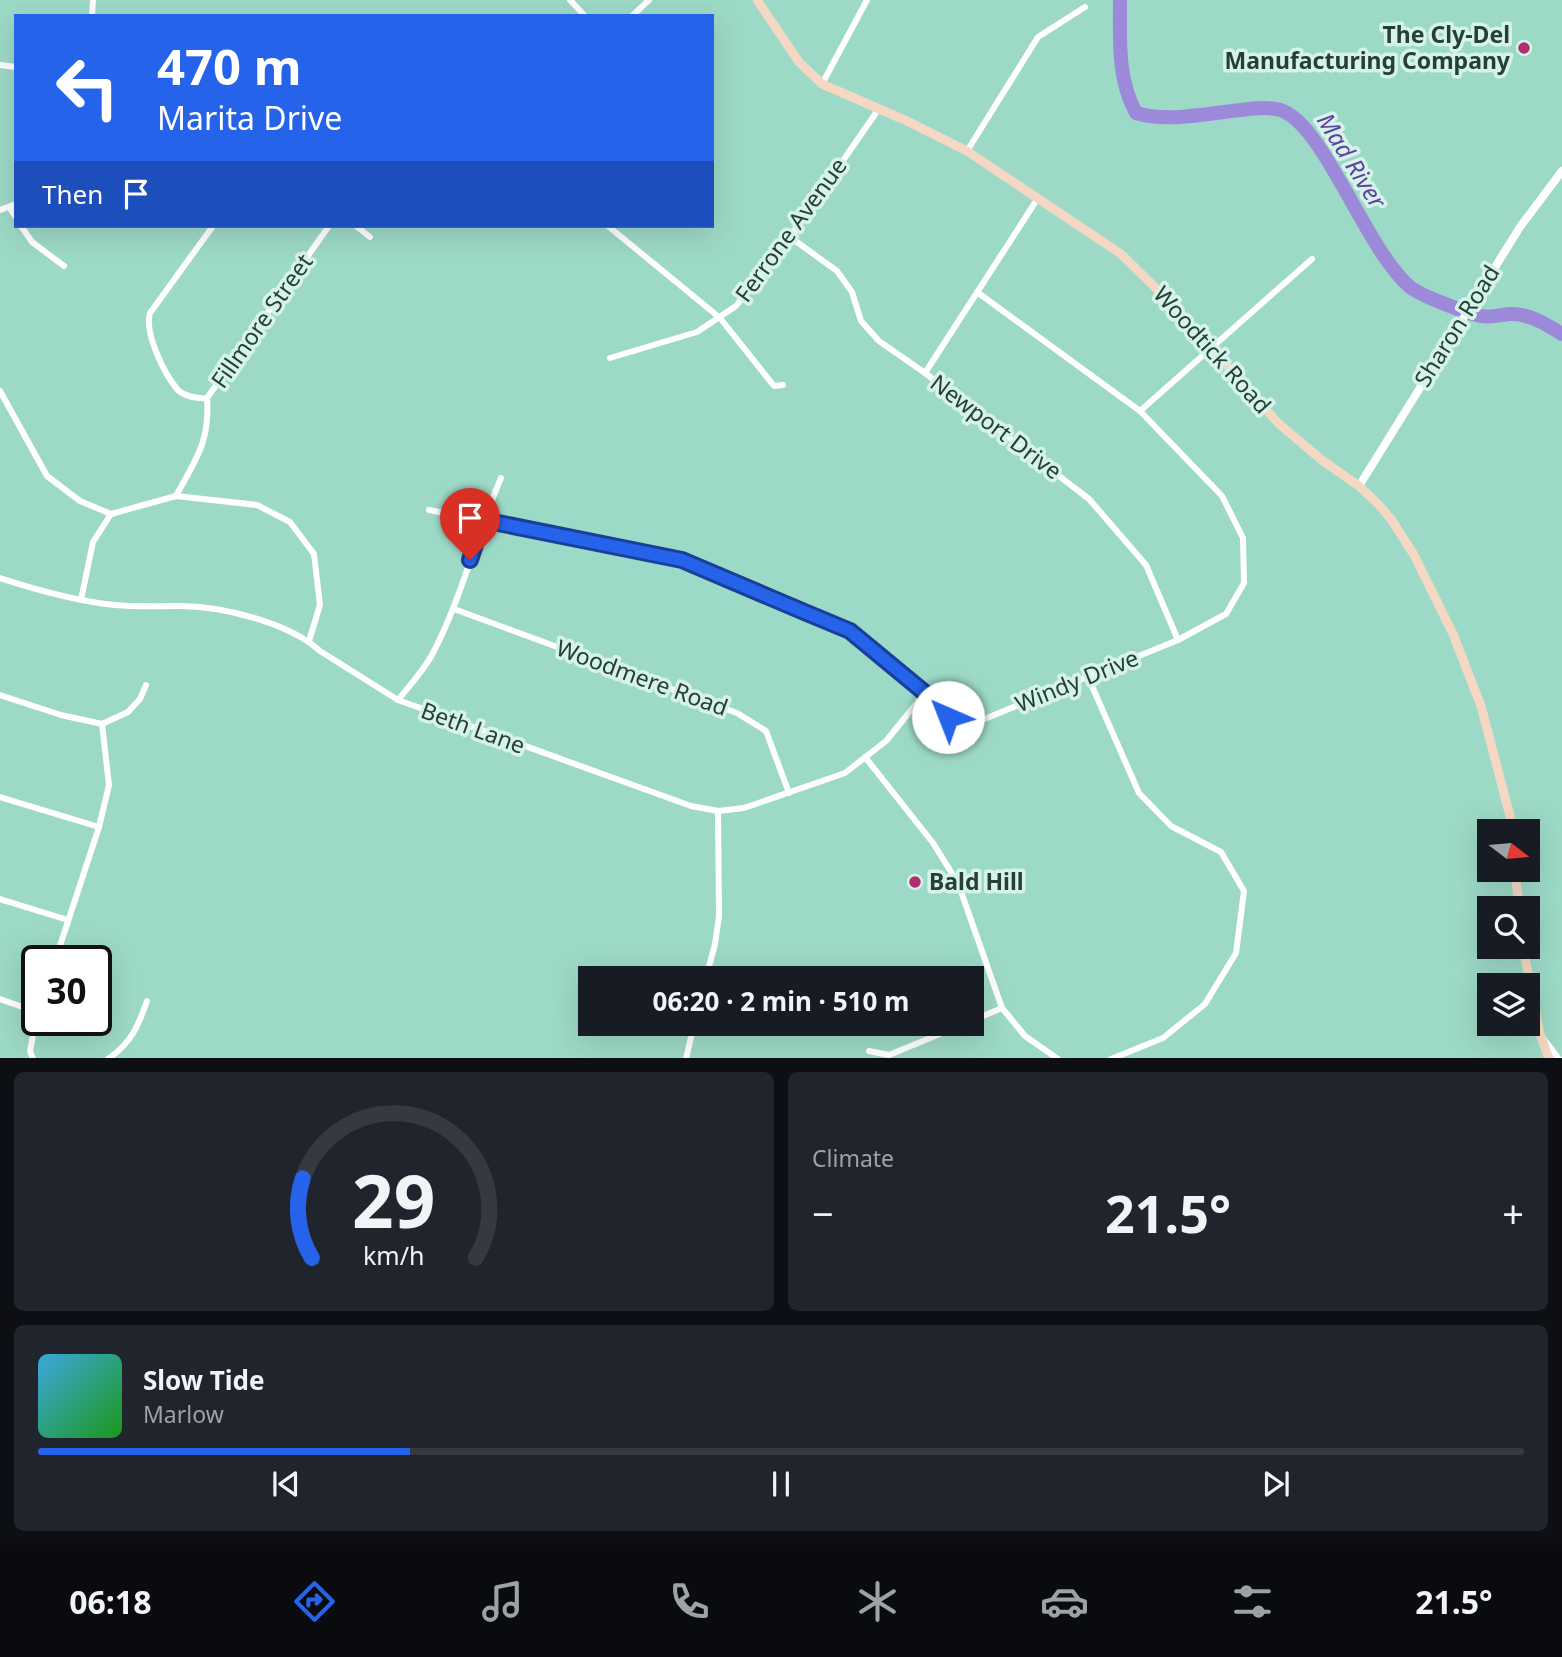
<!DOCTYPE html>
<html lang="en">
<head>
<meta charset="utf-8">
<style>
  :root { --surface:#171b24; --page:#20242c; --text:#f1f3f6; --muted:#9ea1a6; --line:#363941; --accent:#2563eb }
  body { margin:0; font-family:"Noto Sans",sans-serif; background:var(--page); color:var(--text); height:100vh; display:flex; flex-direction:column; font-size:26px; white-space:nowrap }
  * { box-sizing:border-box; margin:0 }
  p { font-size:23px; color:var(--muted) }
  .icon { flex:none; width:38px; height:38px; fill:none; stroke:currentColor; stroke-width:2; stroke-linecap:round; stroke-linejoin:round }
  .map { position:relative; height:1058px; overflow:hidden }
  .details { display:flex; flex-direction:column; gap:14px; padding:14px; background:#0d0f14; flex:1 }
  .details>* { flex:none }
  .hud { position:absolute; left:14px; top:14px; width:700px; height:214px; border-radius:0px; box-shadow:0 7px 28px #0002; background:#2563eb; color:#fff; overflow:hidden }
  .needle { width:46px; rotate:106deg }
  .controls { position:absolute; left:1477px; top:819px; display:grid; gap:14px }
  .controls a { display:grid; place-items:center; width:63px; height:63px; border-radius:0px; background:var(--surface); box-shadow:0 7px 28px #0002; font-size:35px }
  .speed { position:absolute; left:21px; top:945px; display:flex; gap:14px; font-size:35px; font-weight:700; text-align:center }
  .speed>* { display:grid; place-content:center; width:91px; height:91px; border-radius:50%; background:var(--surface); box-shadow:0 7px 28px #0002; line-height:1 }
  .speed .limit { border:4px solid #111; border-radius:10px; background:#fff; color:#111 }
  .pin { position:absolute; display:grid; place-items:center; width:60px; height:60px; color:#fff; margin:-72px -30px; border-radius:50% 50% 50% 0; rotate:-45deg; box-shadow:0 0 7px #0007 }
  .pin .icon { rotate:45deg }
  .me { position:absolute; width:77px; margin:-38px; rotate:316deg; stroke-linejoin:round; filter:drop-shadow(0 0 5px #0008) }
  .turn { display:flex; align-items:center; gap:24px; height:147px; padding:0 28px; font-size:32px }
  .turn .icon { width:91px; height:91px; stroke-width:2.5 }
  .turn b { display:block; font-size:49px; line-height:60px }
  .then { display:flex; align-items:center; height:66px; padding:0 28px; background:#0003; gap:14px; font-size:26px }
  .big { font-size:52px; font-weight:700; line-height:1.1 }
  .details .widget { flex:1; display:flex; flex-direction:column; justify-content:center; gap:10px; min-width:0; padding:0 24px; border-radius:10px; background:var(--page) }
  .details .dial { align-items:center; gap:0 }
  .dial svg { height:182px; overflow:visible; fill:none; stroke:var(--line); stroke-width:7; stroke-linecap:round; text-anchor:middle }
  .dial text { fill:var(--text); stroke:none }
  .song { display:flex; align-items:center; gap:21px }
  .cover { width:84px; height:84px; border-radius:10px; background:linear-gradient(135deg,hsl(200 70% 55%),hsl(120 70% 35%)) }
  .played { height:7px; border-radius:4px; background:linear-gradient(90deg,var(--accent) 25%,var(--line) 25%) }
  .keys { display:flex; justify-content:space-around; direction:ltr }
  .heat { display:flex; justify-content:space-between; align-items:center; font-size:38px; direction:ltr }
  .details .tiles { flex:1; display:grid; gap:14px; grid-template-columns:1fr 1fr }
  .widget:last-child { grid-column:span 2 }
  .trip { position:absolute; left:578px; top:966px; width:406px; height:70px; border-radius:0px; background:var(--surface); box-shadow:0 7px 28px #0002; font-weight:700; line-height:70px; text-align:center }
  .dock { display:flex; height:112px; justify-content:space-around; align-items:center; background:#090b0e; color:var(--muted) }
  .dock .icon { width:49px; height:49px }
  .dock .active { color:var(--accent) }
  .dock b { font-size:32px; color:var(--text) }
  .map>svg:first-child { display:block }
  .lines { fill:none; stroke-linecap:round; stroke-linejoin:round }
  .river { stroke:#9c89d9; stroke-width:14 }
  .minor { stroke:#fff; stroke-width:6 }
  .tertiary { stroke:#fff; stroke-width:8 }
  .secondary { stroke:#f4d8c4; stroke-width:9 }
  .route-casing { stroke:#184099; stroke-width:18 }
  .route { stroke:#2563eb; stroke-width:12 }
  .poi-dot { fill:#b12c71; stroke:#d6f3e9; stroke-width:2.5 }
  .labels { text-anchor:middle; stroke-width:7; stroke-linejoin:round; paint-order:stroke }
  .poi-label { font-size:23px; font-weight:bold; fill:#263f37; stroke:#d6f3e9; text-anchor:end }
  .street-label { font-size:23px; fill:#263f37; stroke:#d6f3e9 }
  .water-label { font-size:24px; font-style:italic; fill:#5e42a0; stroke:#d6f3e9 }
</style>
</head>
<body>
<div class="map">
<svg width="1562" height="1059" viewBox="0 0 1562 1059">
  <rect width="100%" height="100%" fill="#9dd9c7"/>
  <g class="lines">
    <path class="river" d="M1120,0c0,39 -3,78 16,113 33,10 72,0 105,-3 13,-2 30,-4 42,1 42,17 83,138 126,175 9,9 60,28 73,30 8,2 18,-1 27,-2 20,-1 37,10 53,20"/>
    <g class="minor">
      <polyline points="570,0 585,16"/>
      <polyline points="92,16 93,0"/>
      <polyline points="632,16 649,0"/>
      <polyline points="0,65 16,67"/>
      <polyline points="822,84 867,0"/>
      <polyline points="967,151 1038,37 1085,7"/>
      <polyline points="9,207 16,217"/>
      <polyline points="0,210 16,204"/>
      <polyline points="21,226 32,242 64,266"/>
      <polyline points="356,226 370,237"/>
      <polyline points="608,226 720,318 774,386 783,385"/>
      <polyline points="790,237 837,271 852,292 861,321 879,341 925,373 1089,499 1146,565 1178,640"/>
      <polyline points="610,358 697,332 736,306 790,237 878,110"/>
      <polyline points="925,373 1038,198"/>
      <polyline points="0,391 47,476 80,501 111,514 176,496 257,505 290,522 314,554 320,605 309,641"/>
      <path d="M207,398c-10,1 -24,-2 -30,-9 -13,-16 -33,-56 -27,-76l63,-87"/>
      <polyline points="1140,411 1312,259"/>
      <path d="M176,496c20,-37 34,-54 31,-98l122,-172"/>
      <polyline points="429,510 682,560 850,631 925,693 948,717 982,720 1178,640 1226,614 1244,583 1243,538 1222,496 1140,411 977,292"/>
      <path d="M0,578c37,12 75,23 115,27 21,2 42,1 64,1 42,0 109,16 141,45l78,49 293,106 27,5 26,-3 101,-35 41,-32 39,-48"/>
      <polyline points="81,600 93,542 111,514"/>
      <polyline points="454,609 737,713 766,731 789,793"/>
      <polyline points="1088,677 1139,793 1171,826 1221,852 1244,891 1236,953 1205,1004 1163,1038 1111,1059"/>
      <polyline points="0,695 61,715 102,724 128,712 140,699 146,685"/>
      <path d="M398,700c12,-15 26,-30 35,-47 29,-56 43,-117 68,-175"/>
      <polyline points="865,757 933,843 958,883 1002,1008 1025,1036 1058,1059"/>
      <polyline points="0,797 99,827"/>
      <polyline points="0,899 68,920"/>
      <polyline points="55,961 99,827 109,785 102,724"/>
      <polyline points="706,978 715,944 719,916 718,811"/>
      <polyline points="0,999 37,1012"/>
      <polyline points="971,1021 1002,1008"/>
      <polyline points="1543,1038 1559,1059"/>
      <polyline points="869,1051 889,1055 964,1024"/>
      <polyline points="33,1059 30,1051 37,1014"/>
      <path d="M108,1059c23,-16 30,-32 39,-58"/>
      <polyline points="686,1059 694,1024"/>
    </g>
    <polyline class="tertiary" points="1359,486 1520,227 1562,171"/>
    <g class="secondary">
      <polyline points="757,0 799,62 822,84 907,121 967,151 1121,254 1167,299 1278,423 1323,461 1359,486 1378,504 1391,519 1414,555 1453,634 1481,706 1510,816 1511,831"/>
      <polyline points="1515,870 1519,908"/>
      <polyline points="1523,947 1540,1034 1549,1059"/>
    </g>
  </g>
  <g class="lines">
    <g class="route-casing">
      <polyline id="route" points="470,560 483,520 682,560 802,611 850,631 925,693 948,717"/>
    </g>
    <use href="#route" class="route"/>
  </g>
  <g class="poi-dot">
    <circle cx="1524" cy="48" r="7"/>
    <circle cx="915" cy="882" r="7"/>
  </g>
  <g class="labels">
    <g class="poi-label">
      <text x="1510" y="43">The Cly-Del<tspan x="1510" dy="26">Manufacturing Company</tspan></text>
      <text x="929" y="890" text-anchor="start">Bald Hill</text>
    </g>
    <g class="street-label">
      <text transform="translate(791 230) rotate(-54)" y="8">Ferrone Avenue</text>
      <text transform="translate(262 321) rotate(-55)" y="8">Fillmore Street</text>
      <text transform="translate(1457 326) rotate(-58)" y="8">Sharon Road</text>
      <text transform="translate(1212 350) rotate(48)" y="8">Woodtick Road</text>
      <text transform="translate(996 427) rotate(37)" y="8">Newport Drive</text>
      <text transform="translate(642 678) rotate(20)" y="8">Woodmere Road</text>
      <text transform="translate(1077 681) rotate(-22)" y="8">Windy Drive</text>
      <text transform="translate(473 728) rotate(20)" y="8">Beth Lane</text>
    </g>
    <g class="water-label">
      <text transform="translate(1351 161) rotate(58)" y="8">Mad River</text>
    </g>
  </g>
</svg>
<div class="controls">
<a><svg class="needle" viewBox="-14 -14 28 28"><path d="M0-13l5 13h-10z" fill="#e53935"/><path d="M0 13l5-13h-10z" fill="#9ea1a6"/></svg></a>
<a><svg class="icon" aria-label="search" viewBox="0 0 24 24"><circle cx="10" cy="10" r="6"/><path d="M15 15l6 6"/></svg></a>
<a><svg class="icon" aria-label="layers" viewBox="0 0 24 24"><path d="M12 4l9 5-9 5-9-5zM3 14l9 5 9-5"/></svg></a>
</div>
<div class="speed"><div class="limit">30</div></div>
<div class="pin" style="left:470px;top:560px;background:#d93025"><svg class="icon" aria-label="arrive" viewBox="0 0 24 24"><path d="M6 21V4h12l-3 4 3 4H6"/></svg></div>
<svg class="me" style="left:948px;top:717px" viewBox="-20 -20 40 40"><circle r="19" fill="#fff"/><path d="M0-13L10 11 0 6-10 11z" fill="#2563eb"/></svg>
<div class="trip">06:20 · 2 min · 510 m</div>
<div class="hud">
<div class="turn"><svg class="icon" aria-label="left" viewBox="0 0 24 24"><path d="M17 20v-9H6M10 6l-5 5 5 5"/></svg><div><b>470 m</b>Marita Drive</div></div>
<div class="then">Then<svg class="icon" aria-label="arrive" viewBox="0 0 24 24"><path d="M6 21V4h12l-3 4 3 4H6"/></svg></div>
</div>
</div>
<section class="details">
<div class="tiles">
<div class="widget dial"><svg viewBox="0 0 100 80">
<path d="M14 69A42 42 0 1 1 86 69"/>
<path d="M14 69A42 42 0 0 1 10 34" stroke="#2563eb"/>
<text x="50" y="56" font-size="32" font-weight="700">29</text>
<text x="50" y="72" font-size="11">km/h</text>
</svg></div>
<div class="widget"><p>Climate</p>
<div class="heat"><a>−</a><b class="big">21.5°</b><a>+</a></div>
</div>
<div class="widget">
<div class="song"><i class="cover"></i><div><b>Slow Tide</b><p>Marlow</p></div></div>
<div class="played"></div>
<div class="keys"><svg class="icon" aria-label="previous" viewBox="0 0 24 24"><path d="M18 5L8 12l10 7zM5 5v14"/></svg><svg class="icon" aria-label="pause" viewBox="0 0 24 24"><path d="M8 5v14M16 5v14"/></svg><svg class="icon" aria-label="next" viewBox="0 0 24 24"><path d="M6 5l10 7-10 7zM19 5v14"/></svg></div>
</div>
</div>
</section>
<nav class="dock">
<b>06:18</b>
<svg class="icon active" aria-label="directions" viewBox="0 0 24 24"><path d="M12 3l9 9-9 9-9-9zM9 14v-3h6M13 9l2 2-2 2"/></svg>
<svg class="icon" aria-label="music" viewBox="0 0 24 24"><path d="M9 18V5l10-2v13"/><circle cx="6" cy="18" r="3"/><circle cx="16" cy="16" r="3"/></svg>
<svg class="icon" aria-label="phone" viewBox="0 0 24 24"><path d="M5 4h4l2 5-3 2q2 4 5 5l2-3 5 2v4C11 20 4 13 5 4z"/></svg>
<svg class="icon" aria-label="climate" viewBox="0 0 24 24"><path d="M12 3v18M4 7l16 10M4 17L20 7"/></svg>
<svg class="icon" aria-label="car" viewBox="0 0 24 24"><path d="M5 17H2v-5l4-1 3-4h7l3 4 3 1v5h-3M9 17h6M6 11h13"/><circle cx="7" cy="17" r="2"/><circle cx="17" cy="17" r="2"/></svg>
<svg class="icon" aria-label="filters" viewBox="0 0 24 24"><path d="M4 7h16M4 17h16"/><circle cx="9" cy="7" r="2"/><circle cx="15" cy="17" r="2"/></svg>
<b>21.5°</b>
</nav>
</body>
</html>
